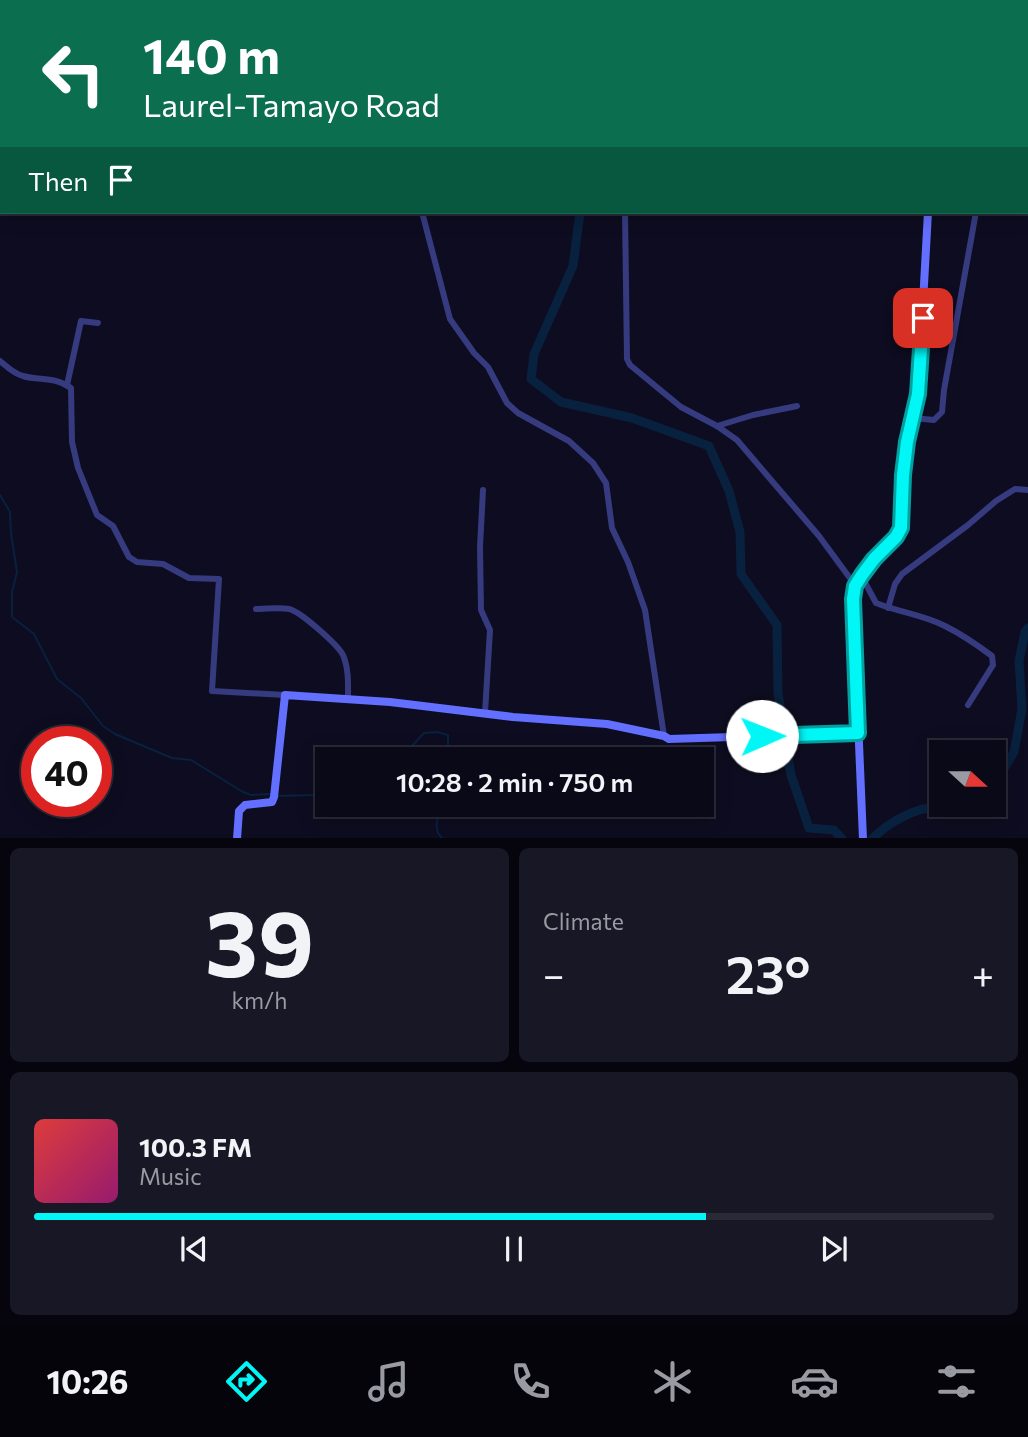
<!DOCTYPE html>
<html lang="en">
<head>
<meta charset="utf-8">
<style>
  :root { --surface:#0a0918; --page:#181725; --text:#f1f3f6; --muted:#999aa2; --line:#2a2a37; --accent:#00f7f6 }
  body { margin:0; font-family:Commissioner,sans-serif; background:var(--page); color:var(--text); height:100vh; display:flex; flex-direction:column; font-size:26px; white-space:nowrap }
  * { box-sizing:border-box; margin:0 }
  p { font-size:23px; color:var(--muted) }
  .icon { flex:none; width:38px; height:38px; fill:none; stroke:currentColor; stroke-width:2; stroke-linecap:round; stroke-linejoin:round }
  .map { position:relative; height:838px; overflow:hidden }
  .sheet { display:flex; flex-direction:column; gap:10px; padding:10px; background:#06050d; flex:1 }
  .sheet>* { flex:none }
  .top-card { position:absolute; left:0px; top:0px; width:1029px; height:214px; box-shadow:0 4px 18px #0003,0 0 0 2px var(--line); background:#0b6e4f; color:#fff; overflow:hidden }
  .needle { width:46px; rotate:111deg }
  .tools { position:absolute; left:929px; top:740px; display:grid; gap:14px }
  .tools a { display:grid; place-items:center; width:77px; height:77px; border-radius:0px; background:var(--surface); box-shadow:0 4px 18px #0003,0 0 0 2px var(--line); font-size:35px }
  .speed { position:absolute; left:21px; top:726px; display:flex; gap:14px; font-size:35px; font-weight:700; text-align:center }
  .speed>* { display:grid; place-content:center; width:91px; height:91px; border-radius:50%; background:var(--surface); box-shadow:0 4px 18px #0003,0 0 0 2px var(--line); line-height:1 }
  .speed .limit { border:10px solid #d22; background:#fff; color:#111 }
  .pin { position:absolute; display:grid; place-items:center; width:60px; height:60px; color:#fff; margin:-30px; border-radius:14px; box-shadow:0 4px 10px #0006 }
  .me { position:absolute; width:77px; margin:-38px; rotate:89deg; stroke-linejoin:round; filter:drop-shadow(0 0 5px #0008) }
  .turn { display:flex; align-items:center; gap:24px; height:147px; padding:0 28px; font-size:32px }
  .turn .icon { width:91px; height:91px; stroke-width:2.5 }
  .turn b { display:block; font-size:49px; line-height:60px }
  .then { display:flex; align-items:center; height:66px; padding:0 28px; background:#0003; gap:14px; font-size:26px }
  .big { font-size:52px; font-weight:600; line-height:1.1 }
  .sheet .card { flex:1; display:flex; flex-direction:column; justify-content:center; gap:10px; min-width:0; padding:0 24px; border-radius:10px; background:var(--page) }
  .sheet .dial { align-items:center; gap:0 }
  .dial b { font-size:91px; line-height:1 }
  .song { display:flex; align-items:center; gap:21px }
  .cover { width:84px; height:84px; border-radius:10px; background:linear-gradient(135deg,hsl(0 70% 55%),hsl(320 70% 35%)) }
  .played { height:7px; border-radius:4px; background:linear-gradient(90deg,var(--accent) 70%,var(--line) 70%) }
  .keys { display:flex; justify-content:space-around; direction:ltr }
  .heat { display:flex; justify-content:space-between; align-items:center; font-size:38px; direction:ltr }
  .sheet .tiles { flex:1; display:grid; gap:10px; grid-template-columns:1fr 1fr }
  .card:last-child { grid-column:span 2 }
  .trip { position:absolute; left:315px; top:747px; width:399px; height:70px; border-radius:0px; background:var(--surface); box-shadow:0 4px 18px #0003,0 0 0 2px var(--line); font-weight:600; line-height:70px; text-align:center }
  .tabs { display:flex; height:112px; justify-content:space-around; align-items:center; background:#04040a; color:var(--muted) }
  .tabs .icon { width:49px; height:49px }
  .tabs .on { color:var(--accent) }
  .tabs b { font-size:32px; color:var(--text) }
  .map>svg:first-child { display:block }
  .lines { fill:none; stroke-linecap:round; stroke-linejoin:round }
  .stream { stroke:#08213e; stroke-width:2 }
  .river { stroke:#08213e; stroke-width:9 }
  .street { stroke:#363b80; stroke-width:6 }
  .secondary { stroke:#636fff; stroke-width:8 }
  .route-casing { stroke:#00a1a0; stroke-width:18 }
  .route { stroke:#00f7f6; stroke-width:12 }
</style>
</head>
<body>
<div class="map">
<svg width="1028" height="839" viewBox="0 0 1028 839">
  <rect width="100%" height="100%" fill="#0e0c20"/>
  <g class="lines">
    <g class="stream">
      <polyline points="0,495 10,512 11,533 17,572 12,592 12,617 34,634 57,679 81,698 103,726 115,734 172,758 191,760 243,792 251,795 272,794"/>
      <polyline points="402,760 409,749 424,733 437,732 448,735 448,760"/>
      <polyline points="277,796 312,795 327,799"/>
      <path d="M442,805c-3,12 -11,24 1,34"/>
    </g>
    <g class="river">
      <polyline points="311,0 311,2"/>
      <polyline points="580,212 573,266 534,354 531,379 561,402 632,418 709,446 729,491 740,532 741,574 777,625 778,693 784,731"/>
      <polyline points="785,740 791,775 809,828 834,830 842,839"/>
      <polyline points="994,785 1014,752 1022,709 1019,661 1025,632 1028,628"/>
      <path d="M872,839c18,-18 43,-31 68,-33 11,-1 23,4 33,-1"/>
    </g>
    <g class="street">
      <polyline points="349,0 351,2"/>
      <polyline points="568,0 570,2"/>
      <polyline points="618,0 618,2"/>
      <polyline points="1015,0 1018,2"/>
      <polyline points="399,2 399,0"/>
      <polyline points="404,2 407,0"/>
      <polyline points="1027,8 1028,8"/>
      <polyline points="422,212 450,319 474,353 488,367 507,403 518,413 569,441 593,463 606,483 612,528 628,562 645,610 664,736"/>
      <polyline points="625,212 627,359 630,365 681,407 717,426 737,440 819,536 855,585"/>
      <path d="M0,361c7,6 14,13 23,15 17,5 31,0 48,12l1,54 6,26 19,47 16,11 16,31 8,5 26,2 26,14 30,1 -7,112 73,4"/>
      <polyline points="67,385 81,321 98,323"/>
      <polyline points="913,418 934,420 942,412 944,390 976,212"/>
      <polyline points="717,426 753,415 797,406"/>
      <polyline points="483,490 480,547 481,610 490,630 485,713"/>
      <path d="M861,575l15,28c22,9 48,12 69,23 14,7 35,21 47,30l1,9 -25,40"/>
      <polyline points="888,608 895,584 902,574 968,525 996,501 1015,489 1028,490"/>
      <path d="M256,609c10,0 23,-2 33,0 11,2 49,36 54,46 6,14 5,30 5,45"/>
    </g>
    <g class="secondary">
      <polyline points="894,0 895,2"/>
      <polyline points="237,839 239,811 245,805 272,802 274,797 285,695 390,702 513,717 607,724 664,736 669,739 858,733"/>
      <path d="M863,839l-10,-240c5,-34 35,-43 48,-71l6,-86 11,-48 10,-182"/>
    </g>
  </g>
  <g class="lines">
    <g class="route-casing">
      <polyline id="route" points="762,736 858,733 853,599 855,586 862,575 874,559 896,537 901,528 903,475 907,442 918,394 923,318"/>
    </g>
    <use href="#route" class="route"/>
  </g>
</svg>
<div class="tools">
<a><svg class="needle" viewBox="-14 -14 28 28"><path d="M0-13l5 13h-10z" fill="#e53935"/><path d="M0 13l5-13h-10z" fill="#999aa2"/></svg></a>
</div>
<div class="speed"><div class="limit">40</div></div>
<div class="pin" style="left:923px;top:318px;background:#d93025"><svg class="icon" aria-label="arrive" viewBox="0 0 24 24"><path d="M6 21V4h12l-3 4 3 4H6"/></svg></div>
<svg class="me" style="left:762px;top:736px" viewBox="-20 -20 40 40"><circle r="19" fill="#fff"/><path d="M0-13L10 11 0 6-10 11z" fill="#00f7f6"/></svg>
<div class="trip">10:28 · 2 min · 750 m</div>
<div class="top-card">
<div class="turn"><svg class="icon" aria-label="left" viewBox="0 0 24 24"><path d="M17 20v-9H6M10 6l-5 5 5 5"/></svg><div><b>140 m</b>Laurel-Tamayo Road</div></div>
<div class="then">Then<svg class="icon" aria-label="arrive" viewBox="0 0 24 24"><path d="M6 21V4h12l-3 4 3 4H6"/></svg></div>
</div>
</div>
<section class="sheet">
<div class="tiles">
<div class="card dial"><b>39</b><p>km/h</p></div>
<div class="card"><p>Climate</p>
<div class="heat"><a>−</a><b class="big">23°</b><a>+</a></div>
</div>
<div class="card">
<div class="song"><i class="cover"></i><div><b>100.3 FM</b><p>Music</p></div></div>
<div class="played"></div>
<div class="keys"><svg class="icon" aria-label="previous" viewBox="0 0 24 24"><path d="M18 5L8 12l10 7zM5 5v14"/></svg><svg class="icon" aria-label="pause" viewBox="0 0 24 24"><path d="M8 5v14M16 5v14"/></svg><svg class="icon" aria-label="next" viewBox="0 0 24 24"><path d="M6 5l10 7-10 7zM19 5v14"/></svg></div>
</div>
</div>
</section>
<nav class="tabs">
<b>10:26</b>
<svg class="icon on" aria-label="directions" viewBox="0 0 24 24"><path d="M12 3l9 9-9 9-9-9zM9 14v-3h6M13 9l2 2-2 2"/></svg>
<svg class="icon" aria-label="music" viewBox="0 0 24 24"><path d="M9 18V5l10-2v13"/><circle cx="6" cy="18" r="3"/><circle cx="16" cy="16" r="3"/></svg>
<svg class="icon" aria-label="phone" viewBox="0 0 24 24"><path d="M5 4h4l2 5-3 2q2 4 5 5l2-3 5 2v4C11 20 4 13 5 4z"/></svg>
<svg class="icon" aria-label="climate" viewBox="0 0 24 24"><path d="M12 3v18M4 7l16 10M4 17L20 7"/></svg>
<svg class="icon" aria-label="car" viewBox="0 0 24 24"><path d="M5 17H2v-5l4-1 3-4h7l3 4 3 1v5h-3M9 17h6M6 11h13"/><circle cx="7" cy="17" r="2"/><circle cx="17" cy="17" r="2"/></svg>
<svg class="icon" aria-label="filters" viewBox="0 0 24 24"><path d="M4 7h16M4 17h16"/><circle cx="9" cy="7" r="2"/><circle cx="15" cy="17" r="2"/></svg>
</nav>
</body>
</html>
